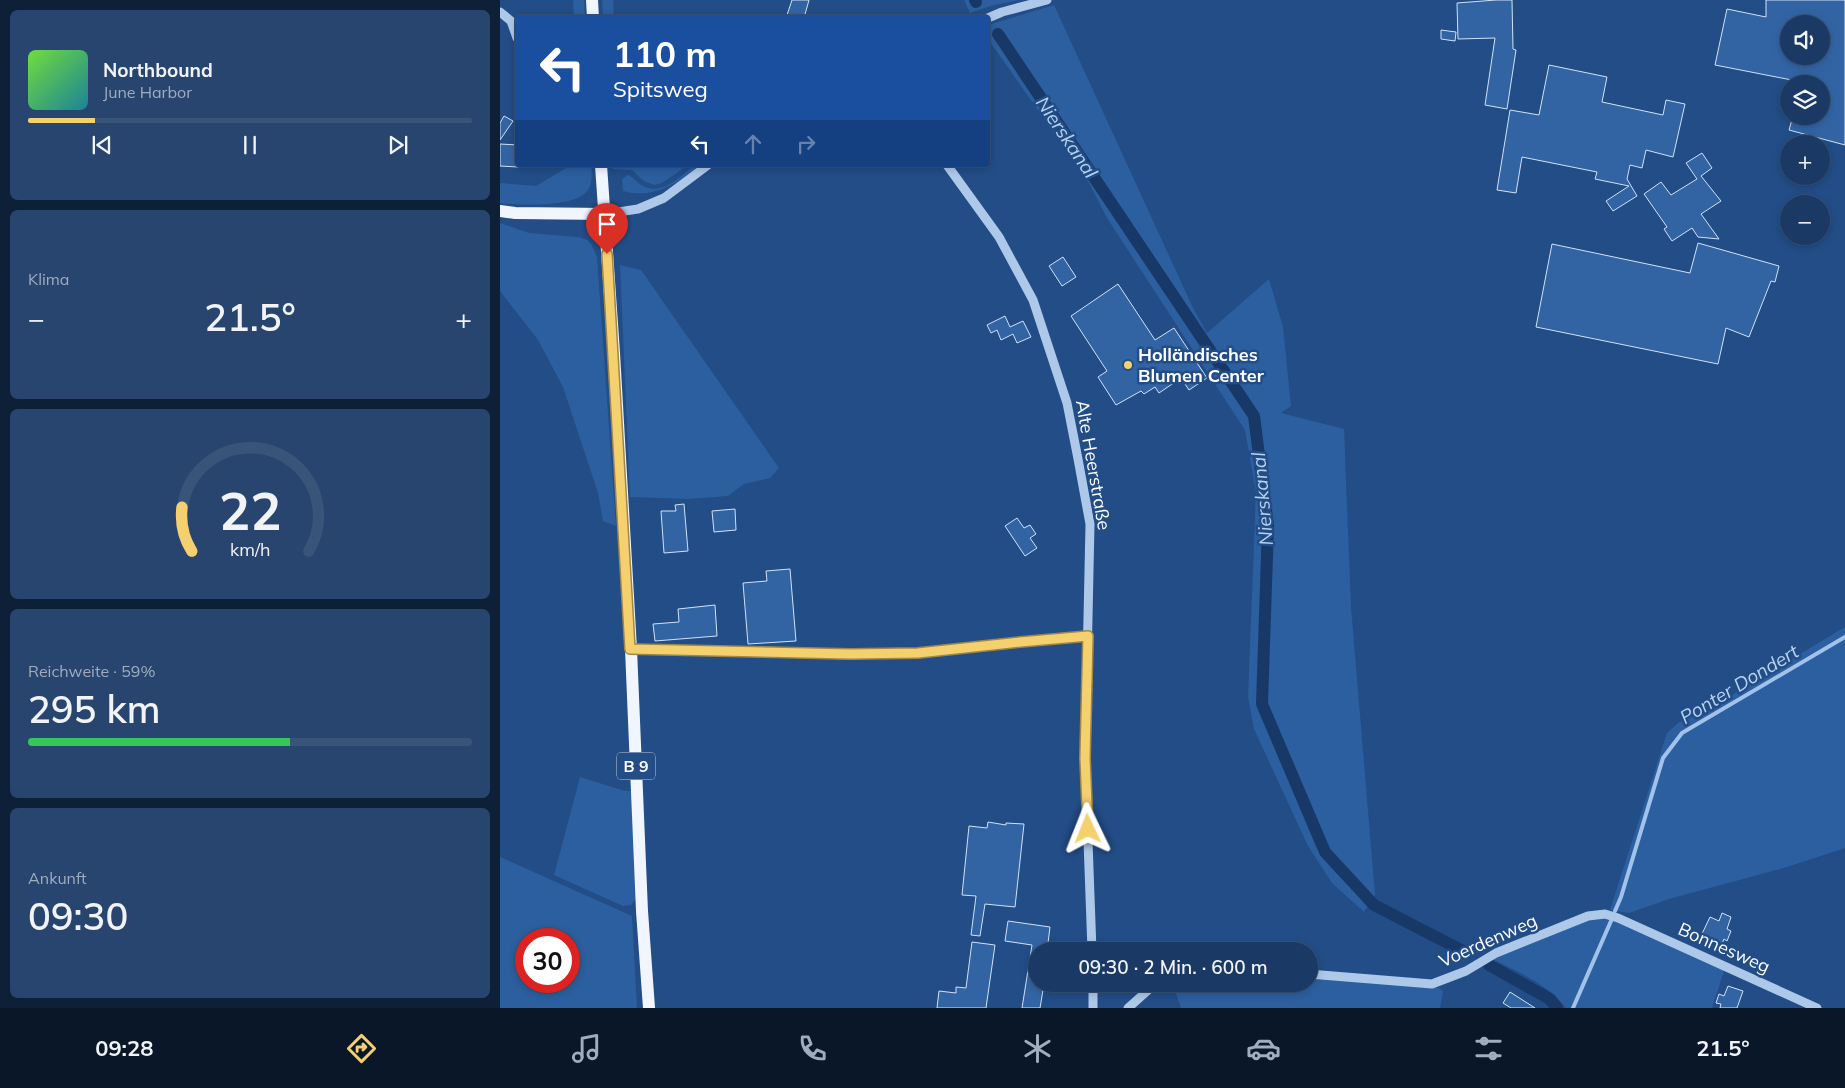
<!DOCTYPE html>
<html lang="de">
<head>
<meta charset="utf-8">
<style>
  :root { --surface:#1a3a65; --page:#27456e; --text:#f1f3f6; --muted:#9fadbf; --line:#385479; --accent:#f5d06f }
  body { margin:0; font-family:Mulish,sans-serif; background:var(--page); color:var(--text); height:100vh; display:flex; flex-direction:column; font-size:19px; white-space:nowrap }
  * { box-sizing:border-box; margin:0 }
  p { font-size:16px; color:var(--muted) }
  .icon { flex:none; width:28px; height:28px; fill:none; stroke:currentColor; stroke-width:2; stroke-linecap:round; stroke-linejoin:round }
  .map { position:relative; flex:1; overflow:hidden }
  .drawer { display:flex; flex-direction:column; gap:10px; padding:10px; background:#0e2038; width:500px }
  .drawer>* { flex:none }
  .guide { position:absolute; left:15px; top:15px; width:475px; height:152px; border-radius:5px; box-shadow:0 2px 8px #0003,0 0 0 1px var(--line); background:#1a4fa0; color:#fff; overflow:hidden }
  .tools { position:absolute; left:1280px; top:15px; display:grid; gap:10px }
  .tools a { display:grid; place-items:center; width:50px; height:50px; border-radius:50%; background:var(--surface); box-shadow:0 2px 8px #0003,0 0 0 1px var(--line); font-size:25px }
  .speed { position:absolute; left:15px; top:928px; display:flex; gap:10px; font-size:25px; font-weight:700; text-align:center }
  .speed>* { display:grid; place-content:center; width:65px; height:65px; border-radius:50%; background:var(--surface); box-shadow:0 2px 8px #0003,0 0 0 1px var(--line); line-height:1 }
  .speed .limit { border:8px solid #d22; background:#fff; color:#111 }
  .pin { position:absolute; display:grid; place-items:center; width:42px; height:42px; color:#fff; margin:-51px -21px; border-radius:50% 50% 50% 0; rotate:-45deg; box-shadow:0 0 5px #0007 }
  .pin .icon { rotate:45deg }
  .me { position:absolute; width:55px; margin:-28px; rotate:358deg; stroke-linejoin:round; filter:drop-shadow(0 0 4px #0008) }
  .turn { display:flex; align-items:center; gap:18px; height:105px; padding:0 15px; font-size:22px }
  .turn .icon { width:65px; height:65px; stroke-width:2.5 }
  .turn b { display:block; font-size:35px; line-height:42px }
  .lanes { display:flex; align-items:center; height:48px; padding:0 15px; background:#0003; justify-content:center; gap:25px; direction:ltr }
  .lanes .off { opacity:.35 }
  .big { font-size:38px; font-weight:600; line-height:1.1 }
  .drawer .tile { flex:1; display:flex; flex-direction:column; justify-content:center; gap:8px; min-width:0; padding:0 18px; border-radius:8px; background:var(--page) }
  .drawer .dial { align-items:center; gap:0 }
  .dial svg { height:130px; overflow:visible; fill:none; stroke:var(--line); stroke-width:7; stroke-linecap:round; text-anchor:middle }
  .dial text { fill:var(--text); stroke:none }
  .song { display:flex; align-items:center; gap:15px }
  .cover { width:60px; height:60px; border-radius:8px; background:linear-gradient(135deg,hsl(100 70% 55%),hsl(190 70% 35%)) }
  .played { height:5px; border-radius:2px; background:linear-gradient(90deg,var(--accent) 15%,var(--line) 15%) }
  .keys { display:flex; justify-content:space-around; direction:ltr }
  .heat { display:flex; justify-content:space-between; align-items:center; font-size:28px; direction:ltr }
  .charge { height:8px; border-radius:4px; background:linear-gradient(90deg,#34c759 59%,var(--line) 0) }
  .trip { position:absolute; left:528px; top:942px; width:290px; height:50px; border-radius:25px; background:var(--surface); box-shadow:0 2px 8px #0003,0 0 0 1px var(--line); font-weight:600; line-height:50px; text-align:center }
  .tabs { display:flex; height:80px; justify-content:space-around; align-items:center; background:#0a1728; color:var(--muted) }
  .tabs .icon { width:35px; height:35px }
  .tabs .selected { color:var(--accent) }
  .tabs b { font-size:22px; color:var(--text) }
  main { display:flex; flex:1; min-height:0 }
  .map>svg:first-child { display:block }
  .green { fill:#2c5f9f; fill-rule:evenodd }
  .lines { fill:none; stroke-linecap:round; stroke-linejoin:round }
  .stream { stroke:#a1c2eb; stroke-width:4 }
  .canal { stroke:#183967; stroke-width:12 }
  .building { fill:#3264a4; stroke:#d1e2f7; fill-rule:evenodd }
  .minor { stroke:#adc8e9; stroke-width:9 }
  .major { stroke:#f0f5fe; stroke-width:12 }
  .route-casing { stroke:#9f8748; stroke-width:12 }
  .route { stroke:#f5d06f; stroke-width:9 }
  .poi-dot { fill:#f5d06f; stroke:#224d87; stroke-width:2 }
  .labels { text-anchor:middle; stroke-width:5; stroke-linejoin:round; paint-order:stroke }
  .shield { fill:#224d87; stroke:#bdcadb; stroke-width:1 }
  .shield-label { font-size:16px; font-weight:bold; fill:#fff }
  .poi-label { font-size:18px; font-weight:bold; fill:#fff; stroke:#224d87; text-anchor:start }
  .street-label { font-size:18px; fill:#fff; stroke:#224d87 }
  .water-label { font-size:19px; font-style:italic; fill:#b8d2f1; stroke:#224d87 }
</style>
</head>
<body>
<main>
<section class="drawer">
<div class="tile">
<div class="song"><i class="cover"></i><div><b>Northbound</b><p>June Harbor</p></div></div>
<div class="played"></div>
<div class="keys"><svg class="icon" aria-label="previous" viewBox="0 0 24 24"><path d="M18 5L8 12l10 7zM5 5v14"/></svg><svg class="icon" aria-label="pause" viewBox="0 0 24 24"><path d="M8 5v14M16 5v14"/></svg><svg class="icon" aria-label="next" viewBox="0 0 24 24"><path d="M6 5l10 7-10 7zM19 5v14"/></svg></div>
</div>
<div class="tile"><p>Klima</p>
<div class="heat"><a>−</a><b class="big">21.5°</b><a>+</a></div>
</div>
<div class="tile dial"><svg viewBox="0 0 100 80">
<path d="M14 69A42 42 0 1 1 86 69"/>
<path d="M14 69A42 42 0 0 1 8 42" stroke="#f5d06f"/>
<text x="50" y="56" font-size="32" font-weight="700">22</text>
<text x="50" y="72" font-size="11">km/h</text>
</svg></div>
<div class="tile"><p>Reichweite · 59%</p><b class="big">295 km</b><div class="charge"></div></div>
<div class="tile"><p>Ankunft</p><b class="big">09:30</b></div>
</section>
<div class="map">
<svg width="1345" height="1008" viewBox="0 0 1345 1008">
  <rect width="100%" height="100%" fill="#224d87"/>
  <g class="green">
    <polygon points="73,0 84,0 85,17 74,17"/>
    <polygon points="102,0 113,0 114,17 103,17"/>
    <polygon points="464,0 519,0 490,6 470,13"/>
    <polygon points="554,5 693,308 707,333 769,279 783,327 791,406 781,413 844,429 851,607 875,895 864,912 832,883 808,846 754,729 748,697 756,492 745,430 607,218 589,183 488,39 488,25"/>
    <path d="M71,165h20c1,9 2,19 -4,26 -12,17 -68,14 -87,12v-20l36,3z"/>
    <polygon points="113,165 188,165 162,183 154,185 144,181 132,170 113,169"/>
    <path d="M195,165h4c-20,18 -47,35 -76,26l-1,-12 6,-4c6,2 9,8 15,11 19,10 38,-10 52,-21z"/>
    <polygon points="0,223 29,233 78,237 87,240 91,244 97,257 116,526 103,521 98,493 63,387 38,340 0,291"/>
    <polygon points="120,265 141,270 279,468 270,478 244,484 228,496 189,499 130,497"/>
    <polygon points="1345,627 1345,848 1287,867 1169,899 1129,913 1110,910 1167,733 1178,723 1227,698"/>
    <polygon points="80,777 125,791 132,791 138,896 131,905 123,906 54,875"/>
    <path d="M0,857l132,59 5,92h-137zM26,939h43v42h-43z"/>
    <path d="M1099,914l126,54 -13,40h-146c-18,-24 -48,-36 -74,-49z"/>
    <polygon points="809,976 928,987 939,988 943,991 940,1008 681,1008 673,984 809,984"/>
  </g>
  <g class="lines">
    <g class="stream">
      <polyline points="1115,911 1121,897 1163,758 1182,733 1345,637"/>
      <polyline points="1073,1008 1111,921"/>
    </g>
    <g class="canal">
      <polyline points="475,0 476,2"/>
      <polyline points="498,34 754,416 768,526 762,704 825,852 874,905 967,953"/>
      <polyline points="989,965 1050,999 1057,1008"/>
    </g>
  </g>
  <g class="building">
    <polygon points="292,0 309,0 304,18 286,18"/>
    <polygon points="996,0 1012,0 1013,49 1016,50 1007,109 985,105 995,38 958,39 957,3"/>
    <path d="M1266,0h79v145l-56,-15 4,-14h28v-32h-19v-2l-87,-17 12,-56 39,8zM1289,24h33l-1,32h-32z"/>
    <polygon points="941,30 956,32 955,41 941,39"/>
    <polygon points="1049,65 1107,77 1102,102 1163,115 1166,100 1185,104 1173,157 1146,150 1142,168 1130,165 1127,179 1137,196 1113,211 1106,201 1129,186 1095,179 1097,172 1022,157 1016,193 997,190 1010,110 1039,115"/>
    <polygon points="4,116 13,121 0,140 0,123"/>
    <polygon points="0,144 18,145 18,167 0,166"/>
    <polygon points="1202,153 1212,168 1201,176 1221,201 1201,214 1219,239 1198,237 1192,228 1172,241 1164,229 1167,227 1144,194 1161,182 1171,195 1197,179 1186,163"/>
    <polygon points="1198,243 1279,266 1275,282 1271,281 1249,337 1226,328 1218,364 1036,327 1052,244 1190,273"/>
    <polygon points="563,257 576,277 562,286 549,266"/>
    <polygon points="618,284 655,340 674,328 707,378 689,390 681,378 659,393 655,387 644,394 641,391 616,405 598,377 607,371 571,316"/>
    <polygon points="505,316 510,327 523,321 531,337 517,343 513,334 501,340 497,330 491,333 487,325"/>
    <polygon points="184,504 188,551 164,553 161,511 176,511 175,505"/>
    <polygon points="235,509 236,530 214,532 212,511"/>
    <polygon points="517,518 524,528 530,525 536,534 530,538 537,548 525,556 505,526"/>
    <polygon points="290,569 296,641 248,644 243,583 267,581 266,571"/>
    <polygon points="215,605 217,636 155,641 153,624 179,622 178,609"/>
    <polygon points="488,822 506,825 506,823 524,824 515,907 485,904 480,936 471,935 476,896 462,895 469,826 487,828"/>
    <polygon points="1222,913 1231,917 1227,929 1231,931 1227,941 1224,939 1221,946 1200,938 1210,917 1219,921"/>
    <polygon points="508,921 550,927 547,951 536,951 536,984 544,984 540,1008 522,1008 532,945 505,941"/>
    <polygon points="472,942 495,945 486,1008 437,1008 439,991 456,993 456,987 466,988"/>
    <polygon points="1228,986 1243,991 1237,1008 1220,1008 1221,1004 1216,1003 1219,994 1224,996"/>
    <polygon points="1010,992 1035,1008 1011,1008 1003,1003"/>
  </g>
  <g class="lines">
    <g class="minor">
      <polyline points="0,12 11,21 17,38"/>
      <polyline points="488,18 502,12 547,0"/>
      <polyline points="447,165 499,237 533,300 567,403 578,459 590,524 585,758 592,951"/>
      <polyline points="105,214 138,209 164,198 208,165"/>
      <polyline points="131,649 350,655 418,653 520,642 588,636"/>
      <polyline points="809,974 932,984 966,971 996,953 1088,916 1105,914 1118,918 1317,1008"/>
      <polyline points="593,984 593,1008"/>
      <polyline points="628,1008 655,984"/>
    </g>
    <g class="major">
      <polyline points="92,0 93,18"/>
      <polyline points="101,165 114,353 131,649 142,911 149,1008"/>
      <polyline points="0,211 15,213 105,214"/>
    </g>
  </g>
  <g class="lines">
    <g class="route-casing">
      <polyline id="route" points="107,254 130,649 350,654 418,653 520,642 588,636 585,758 588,829"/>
    </g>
    <use href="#route" class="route"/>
  </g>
  <circle class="poi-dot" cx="628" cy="365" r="5"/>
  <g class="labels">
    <rect class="shield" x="117" y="752.5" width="38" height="27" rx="4"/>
    <g class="shield-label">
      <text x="136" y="772">B 9</text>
    </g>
    <g class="poi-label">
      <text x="638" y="361">Holländisches<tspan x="638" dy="21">Blumen Center</tspan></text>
    </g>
    <g class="street-label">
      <text transform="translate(593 465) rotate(80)" y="6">Alte Heerstraße</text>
      <text transform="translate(988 941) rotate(-24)" y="6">Voerdenweg</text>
      <text transform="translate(1224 948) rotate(24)" y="6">Bonnesweg</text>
    </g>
    <g class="water-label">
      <text transform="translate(567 137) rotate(56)" y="7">Nierskanal</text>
      <text transform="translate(762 499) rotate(-95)" y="7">Nierskanal</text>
      <text transform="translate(1239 684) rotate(-31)" y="7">Ponter Dondert</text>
    </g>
  </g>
</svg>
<div class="tools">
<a><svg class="icon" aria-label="sound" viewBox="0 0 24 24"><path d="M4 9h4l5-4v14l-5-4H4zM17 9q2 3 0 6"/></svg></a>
<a><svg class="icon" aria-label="layers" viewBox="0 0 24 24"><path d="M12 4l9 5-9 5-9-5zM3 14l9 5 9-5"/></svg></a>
<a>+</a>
<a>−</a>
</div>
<div class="speed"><div class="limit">30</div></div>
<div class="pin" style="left:107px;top:254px;background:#d93025"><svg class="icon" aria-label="arrive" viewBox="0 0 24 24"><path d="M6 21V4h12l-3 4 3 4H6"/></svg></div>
<svg class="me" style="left:588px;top:829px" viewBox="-20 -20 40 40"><path d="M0-17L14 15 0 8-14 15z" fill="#f5d06f" stroke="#fff" stroke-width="4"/></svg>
<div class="trip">09:30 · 2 Min. · 600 m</div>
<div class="guide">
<div class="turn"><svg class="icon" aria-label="left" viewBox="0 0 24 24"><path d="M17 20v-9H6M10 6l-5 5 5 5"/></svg><div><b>110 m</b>Spitsweg</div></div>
<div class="lanes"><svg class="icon" aria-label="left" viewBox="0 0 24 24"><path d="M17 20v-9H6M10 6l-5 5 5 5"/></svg><svg class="icon off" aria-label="ahead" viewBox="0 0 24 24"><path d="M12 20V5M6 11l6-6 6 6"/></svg><svg class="icon off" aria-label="right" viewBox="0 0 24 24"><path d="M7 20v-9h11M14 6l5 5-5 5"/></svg></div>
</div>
</div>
</main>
<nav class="tabs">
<b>09:28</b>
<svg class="icon selected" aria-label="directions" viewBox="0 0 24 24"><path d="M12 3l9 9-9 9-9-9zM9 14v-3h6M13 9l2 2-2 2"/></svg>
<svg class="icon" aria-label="music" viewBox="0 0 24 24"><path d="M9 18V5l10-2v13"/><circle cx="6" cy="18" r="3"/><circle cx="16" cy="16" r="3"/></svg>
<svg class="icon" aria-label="phone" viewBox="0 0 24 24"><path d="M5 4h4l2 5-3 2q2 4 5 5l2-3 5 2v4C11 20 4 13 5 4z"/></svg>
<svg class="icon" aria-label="climate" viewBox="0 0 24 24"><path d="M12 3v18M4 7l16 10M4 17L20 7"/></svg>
<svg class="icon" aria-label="car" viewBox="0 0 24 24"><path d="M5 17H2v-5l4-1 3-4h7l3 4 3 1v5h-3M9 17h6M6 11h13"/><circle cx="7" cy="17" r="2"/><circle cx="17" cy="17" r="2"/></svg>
<svg class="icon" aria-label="filters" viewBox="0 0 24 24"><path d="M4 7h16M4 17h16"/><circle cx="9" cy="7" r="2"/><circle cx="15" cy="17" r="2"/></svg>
<b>21.5°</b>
</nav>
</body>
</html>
